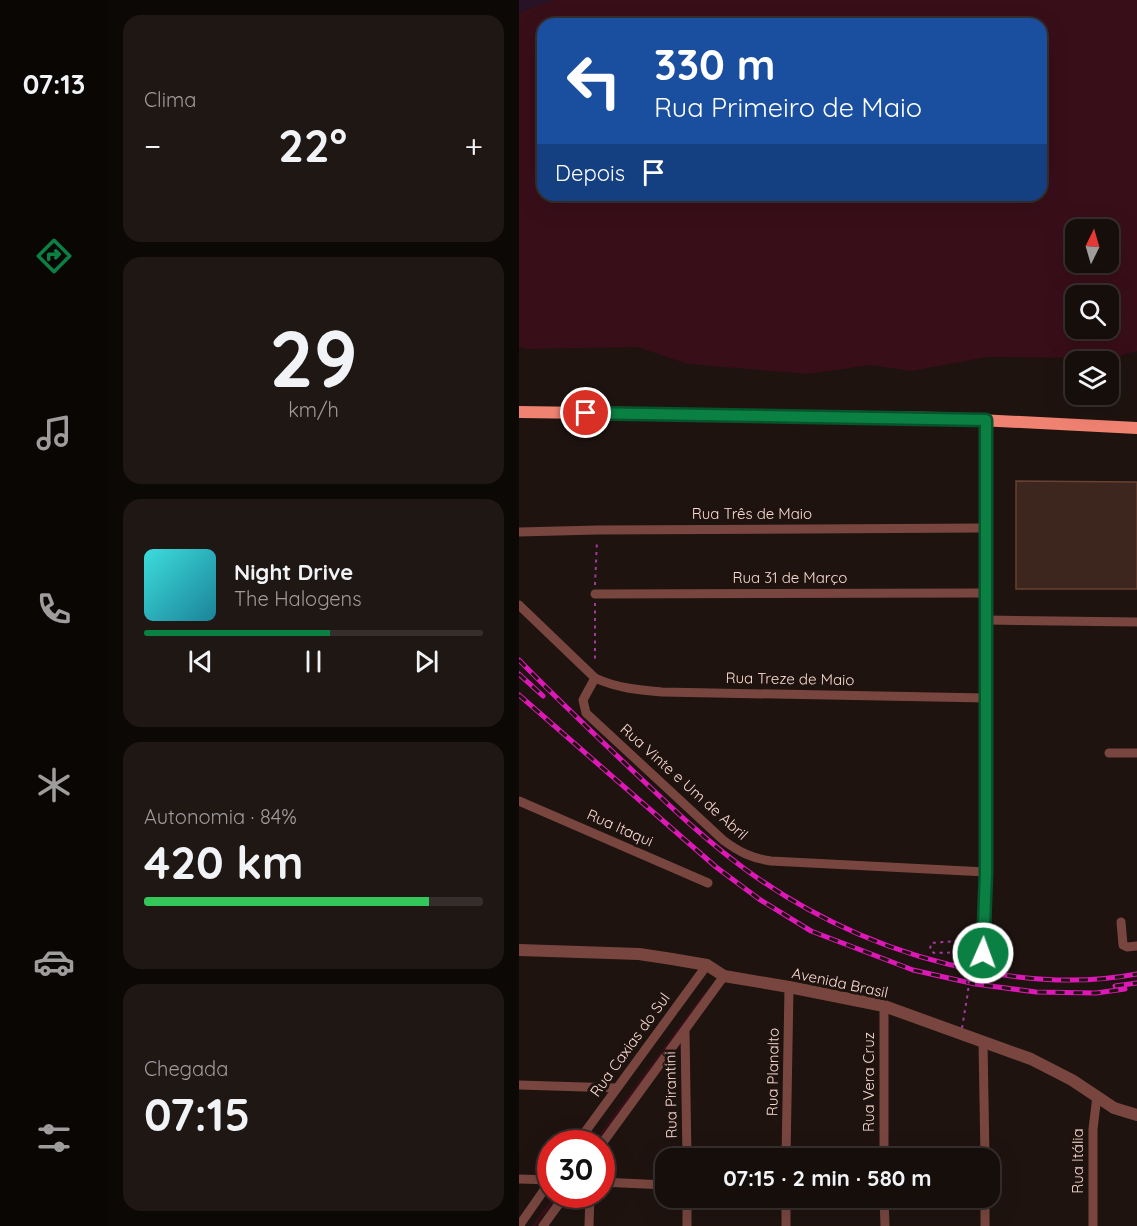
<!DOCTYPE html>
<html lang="pt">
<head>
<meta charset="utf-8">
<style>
  :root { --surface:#160e0b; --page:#1f1714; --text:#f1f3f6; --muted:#9e9c9d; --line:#352e2c; --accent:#0b8043 }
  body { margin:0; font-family:Quicksand,sans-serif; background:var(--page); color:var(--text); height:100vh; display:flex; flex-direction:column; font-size:22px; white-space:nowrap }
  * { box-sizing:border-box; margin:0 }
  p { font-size:20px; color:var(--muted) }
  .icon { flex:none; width:33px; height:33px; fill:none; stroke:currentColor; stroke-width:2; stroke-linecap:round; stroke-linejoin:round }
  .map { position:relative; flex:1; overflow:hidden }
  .side { display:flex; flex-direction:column; gap:15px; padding:15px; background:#0c0806; width:411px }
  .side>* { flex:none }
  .guide { position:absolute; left:18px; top:18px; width:510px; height:183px; border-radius:18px; box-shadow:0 6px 24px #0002,0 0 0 2px var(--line); background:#1a4fa0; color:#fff; overflow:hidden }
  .needle { width:39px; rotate:5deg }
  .fabs { position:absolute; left:546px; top:219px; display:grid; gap:12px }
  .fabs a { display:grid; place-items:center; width:54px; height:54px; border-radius:12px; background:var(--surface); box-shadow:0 6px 24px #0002,0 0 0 2px var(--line); font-size:30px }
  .speed { position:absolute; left:18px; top:1130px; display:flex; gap:12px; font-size:30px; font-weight:700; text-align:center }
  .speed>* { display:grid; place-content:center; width:78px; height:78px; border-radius:50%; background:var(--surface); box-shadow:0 6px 24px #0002,0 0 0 2px var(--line); line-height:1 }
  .speed .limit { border:9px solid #d22; background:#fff; color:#111 }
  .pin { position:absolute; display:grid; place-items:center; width:51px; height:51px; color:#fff; margin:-26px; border:3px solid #fff; border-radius:50%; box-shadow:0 2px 6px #0007 }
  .me { position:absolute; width:66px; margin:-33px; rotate:2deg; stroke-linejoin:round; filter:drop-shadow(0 0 4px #0008) }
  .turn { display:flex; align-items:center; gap:21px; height:126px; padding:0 18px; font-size:27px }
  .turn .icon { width:78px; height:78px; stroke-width:2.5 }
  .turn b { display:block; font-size:42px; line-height:51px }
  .then { display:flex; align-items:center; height:57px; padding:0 18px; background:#0003; gap:12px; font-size:22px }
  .big { font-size:45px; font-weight:700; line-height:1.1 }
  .side .card { flex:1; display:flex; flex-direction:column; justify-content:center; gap:9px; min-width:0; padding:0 21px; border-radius:18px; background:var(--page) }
  .side .dial { align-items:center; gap:0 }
  .dial b { font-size:78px; line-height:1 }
  .song { display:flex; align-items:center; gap:18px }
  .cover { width:72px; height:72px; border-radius:9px; background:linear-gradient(135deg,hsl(180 70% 55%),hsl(190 70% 35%)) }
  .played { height:6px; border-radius:3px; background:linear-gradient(90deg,var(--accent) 55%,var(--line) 55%) }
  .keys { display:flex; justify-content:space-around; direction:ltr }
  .heat { display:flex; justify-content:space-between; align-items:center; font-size:33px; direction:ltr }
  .charge { height:9px; border-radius:4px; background:linear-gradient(90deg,#34c759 84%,var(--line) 0) }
  .trip { position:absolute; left:136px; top:1148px; width:345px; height:60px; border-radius:18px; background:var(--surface); box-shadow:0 6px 24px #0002,0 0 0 2px var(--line); font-weight:700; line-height:60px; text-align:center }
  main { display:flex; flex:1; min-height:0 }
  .tabs { display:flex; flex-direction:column; width:108px; justify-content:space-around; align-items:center; background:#090604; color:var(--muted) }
  .tabs .icon { width:42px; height:42px }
  .tabs .selected { color:var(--accent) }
  .tabs b { font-size:27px; color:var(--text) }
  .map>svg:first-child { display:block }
  .green { fill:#271226 }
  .water { fill:#380e19; fill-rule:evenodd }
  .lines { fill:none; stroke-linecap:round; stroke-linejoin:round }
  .stream { stroke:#380e19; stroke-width:3 }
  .building { fill:#3d261d; stroke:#674131; stroke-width:1.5 }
  .path { stroke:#a43aa1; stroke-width:2; stroke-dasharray:3 4.5; stroke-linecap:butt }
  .minor { stroke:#78463f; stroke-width:9 }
  .tertiary { stroke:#78463f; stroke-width:12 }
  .secondary { stroke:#f08272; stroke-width:12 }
  .rail-casing { stroke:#de18b7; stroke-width:5 }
  .rail { stroke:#1e130f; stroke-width:3; stroke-dasharray:9; stroke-linecap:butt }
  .path-bridge { stroke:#a43aa1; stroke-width:2; stroke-dasharray:3 4.5; stroke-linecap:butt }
  .route-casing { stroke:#07532c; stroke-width:15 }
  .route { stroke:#0b8043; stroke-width:10 }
  .labels { text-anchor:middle; stroke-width:6; stroke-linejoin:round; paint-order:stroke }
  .street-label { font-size:15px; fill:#fadad1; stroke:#1e130f }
</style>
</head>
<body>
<main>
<nav class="tabs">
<b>07:13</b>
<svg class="icon selected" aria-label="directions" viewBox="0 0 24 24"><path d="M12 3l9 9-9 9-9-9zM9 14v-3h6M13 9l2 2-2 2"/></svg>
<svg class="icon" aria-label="music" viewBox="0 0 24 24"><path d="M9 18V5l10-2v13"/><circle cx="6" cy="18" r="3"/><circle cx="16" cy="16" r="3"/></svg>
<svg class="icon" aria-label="phone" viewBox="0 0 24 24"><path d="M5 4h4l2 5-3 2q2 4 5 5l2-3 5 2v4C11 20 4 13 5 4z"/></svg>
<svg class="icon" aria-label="climate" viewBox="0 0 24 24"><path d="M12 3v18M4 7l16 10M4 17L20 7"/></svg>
<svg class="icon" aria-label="car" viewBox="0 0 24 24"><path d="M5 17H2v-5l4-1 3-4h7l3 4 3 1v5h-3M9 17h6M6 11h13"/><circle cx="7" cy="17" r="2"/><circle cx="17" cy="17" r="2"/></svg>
<svg class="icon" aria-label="filters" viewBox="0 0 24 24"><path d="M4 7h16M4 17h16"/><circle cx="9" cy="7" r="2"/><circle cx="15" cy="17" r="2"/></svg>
</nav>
<section class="side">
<div class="card"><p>Clima</p>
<div class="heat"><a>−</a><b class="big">22°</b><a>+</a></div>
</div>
<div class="card dial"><b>29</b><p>km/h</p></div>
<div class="card">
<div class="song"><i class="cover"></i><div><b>Night Drive</b><p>The Halogens</p></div></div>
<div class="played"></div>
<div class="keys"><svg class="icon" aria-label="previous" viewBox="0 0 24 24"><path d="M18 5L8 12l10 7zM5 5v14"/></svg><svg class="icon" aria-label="pause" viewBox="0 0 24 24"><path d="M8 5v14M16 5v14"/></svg><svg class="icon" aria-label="next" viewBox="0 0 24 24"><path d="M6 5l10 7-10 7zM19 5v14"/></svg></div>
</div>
<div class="card"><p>Autonomia · 84%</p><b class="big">420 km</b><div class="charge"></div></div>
<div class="card"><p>Chegada</p><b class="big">07:15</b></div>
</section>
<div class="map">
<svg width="618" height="1226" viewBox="0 0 618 1226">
  <rect width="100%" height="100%" fill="#1e130f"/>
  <polygon class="green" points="0,0 35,0 0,13"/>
  <path class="water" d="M35,0h583v351l-24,7 -126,-1 -76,14 -40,-6 -63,9 -120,-10 -51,-17 -111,2 -7,-2v-334zM24,24h498v171h-498zM556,230h34v32h-34zM556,296h34v32h-34z"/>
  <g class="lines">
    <g class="stream">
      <polyline points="76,1143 186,994"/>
      <polyline points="15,1226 38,1194"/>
    </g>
  </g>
  <polygon class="building" points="497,481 618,482 618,589 497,589"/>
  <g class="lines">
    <g class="path">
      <polyline points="76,585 78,540"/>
      <polyline points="76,603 76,663"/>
    </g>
    <g class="minor">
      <polyline points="0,532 78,530 466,528"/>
      <polyline points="76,594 466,593"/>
      <path d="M0,605l76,73c22,10 43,12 67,14l324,6"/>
      <polyline points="467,620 618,622"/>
      <path d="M76,678l-12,22 3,13 137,127c16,12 28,18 48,21l215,11"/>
      <polyline points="590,753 618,753"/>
      <polyline points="0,801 189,883"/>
      <polyline points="602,922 604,945 608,947 618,946"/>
      <polyline points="464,953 467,872 467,420"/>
      <polyline points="166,1032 168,1158"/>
      <polyline points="464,1042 466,1158"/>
      <polyline points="0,1085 98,1088"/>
      <polyline points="58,1143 188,965"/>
      <polyline points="82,1145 205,976"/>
      <polyline points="267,1158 270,987"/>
      <polyline points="365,1158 365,1006"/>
      <polyline points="0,1179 32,1180"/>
      <polyline points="82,1182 147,1185"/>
      <polyline points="168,1197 168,1226"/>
      <polyline points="267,1197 267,1226"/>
      <polyline points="365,1197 366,1226"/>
      <polyline points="466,1197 466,1226"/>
      <polyline points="0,1226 32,1180"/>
      <polyline points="24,1226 47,1194"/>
      <polyline points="70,1226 71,1194"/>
      <polyline points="574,1226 574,1129 578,1096"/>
    </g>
    <polyline class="tertiary" points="0,950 120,954 153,959 188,965 205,976 270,987 365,1006 512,1059 553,1080 595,1108 618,1115"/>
    <polyline class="secondary" points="0,412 421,418 618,428"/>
    <g class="rail-casing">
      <g id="rail">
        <path d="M0,660c37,38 75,74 114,111 37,35 74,71 116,101 68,49 148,84 231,99 52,10 104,13 157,3"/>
        <polyline points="0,674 24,696"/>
        <polyline points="0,695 197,867 240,899 292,931 394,970 456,984 517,992 577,993 606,989"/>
        <polyline points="596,986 618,983"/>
      </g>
    </g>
    <use href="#rail" class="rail"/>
    <polyline class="path-bridge" points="443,1028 449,992 452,952 415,953 411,950 412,943 452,940"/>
  </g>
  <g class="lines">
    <g class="route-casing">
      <polyline id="route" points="67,413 467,420 467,872 464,953"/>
    </g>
    <use href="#route" class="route"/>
  </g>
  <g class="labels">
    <g class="street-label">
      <text x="233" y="519">Rua Três de Maio</text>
      <text x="271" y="583">Rua 31 de Março</text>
      <text transform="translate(271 679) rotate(1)" y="5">Rua Treze de Maio</text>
      <text transform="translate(165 782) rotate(42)" y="5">Rua Vinte e Um de Abril</text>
      <text transform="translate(101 828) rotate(24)" y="5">Rua Itaqui</text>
      <text transform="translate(321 983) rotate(12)" y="5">Avenida Brasil</text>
      <text transform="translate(111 1045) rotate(-54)" y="5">Rua Caxias do Sul</text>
      <text transform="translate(254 1072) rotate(-89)" y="5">Rua Planalto</text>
      <text transform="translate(350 1082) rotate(-90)" y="5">Rua Vera Cruz</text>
      <text transform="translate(152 1095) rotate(-91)" y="5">Rua Pirantini</text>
      <text transform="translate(559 1161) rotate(-90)" y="5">Rua Itália</text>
    </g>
  </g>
</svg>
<div class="fabs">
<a><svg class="needle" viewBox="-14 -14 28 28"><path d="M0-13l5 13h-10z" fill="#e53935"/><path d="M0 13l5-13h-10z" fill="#9e9c9d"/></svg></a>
<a><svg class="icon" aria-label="search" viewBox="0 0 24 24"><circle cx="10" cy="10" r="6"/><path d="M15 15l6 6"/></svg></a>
<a><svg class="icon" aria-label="layers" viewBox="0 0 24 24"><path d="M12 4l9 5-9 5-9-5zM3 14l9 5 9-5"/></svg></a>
</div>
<div class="speed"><div class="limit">30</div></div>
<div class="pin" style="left:67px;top:413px;background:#d93025"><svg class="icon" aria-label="arrive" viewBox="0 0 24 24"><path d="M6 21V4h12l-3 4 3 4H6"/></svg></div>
<svg class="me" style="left:464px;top:953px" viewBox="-20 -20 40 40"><circle r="17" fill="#0b8043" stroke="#fff" stroke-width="3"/><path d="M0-11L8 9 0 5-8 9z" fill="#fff"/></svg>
<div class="trip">07:15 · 2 min · 580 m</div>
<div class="guide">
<div class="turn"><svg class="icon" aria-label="left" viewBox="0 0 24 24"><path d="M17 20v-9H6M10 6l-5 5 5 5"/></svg><div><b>330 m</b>Rua Primeiro de Maio</div></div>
<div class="then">Depois<svg class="icon" aria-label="arrive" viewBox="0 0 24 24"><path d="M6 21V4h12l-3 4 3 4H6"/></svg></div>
</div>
</div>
</main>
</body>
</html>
